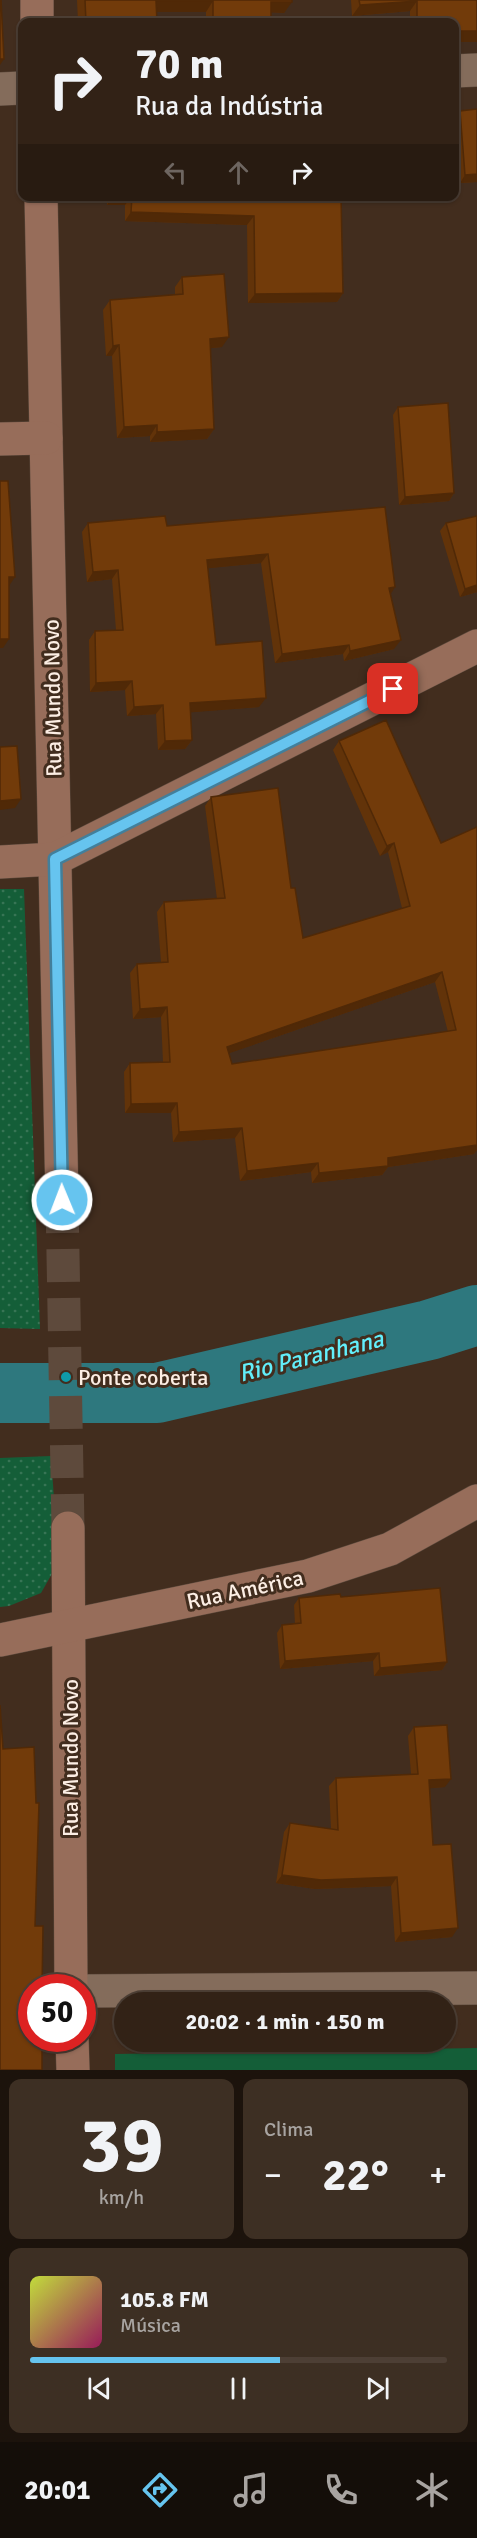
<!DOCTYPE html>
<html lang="pt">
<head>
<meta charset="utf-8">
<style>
  :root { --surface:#322216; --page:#3d2f23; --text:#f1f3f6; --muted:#a8a4a1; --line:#4d3f35; --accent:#66c4ef }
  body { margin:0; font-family:Signika,sans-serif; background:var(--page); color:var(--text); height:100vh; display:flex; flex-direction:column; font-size:22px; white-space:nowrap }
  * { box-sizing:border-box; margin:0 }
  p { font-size:20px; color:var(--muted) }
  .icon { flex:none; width:33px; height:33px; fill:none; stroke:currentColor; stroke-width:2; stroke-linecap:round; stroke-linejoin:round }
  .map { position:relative; height:2070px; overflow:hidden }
  .side { display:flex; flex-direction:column; gap:9px; padding:9px; background:#1c130c; flex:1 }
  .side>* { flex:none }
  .guide { position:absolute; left:18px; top:18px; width:441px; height:183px; border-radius:12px; box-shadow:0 2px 4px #0004,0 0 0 2px var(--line); background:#322216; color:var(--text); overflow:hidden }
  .speed { position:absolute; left:18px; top:1974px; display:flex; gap:12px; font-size:30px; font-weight:700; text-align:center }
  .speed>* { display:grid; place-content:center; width:78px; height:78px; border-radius:50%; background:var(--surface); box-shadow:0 2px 4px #0004,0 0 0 2px var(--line); line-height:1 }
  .speed .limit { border:9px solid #d22; background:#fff; color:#111 }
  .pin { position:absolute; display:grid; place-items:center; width:51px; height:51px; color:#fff; margin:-26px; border-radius:12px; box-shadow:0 3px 9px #0006 }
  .me { position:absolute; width:66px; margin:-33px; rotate:359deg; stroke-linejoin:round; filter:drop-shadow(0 0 4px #0008) }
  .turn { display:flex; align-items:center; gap:21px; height:126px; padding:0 18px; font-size:27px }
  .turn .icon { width:78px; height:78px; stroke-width:2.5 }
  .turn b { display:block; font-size:42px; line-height:51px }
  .lanes { display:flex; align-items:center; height:57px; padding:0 18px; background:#0003; justify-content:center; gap:30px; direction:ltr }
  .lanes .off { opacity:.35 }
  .big { font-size:45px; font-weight:700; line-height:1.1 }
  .side .tile { flex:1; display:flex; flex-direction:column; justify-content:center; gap:9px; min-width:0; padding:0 21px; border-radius:12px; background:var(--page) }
  .side .dial { align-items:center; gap:0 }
  .dial b { font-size:78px; line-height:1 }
  .song { display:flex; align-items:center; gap:18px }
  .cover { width:72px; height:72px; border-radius:9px; background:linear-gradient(135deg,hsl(70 70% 55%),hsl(330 70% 35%)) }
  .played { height:6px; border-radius:3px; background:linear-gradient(90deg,var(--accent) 60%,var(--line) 60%) }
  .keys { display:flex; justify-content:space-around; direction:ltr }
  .heat { display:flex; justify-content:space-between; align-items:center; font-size:33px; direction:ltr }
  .side .tiles { flex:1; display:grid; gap:9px; grid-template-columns:1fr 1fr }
  .tile:last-child { grid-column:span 2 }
  .trip { position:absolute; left:114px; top:1992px; width:342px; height:60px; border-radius:30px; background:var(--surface); box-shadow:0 2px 4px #0004,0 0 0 2px var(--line); font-weight:700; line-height:60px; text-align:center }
  .menu { display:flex; height:96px; justify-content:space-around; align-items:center; background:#140e09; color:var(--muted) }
  .menu .icon { width:42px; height:42px }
  .menu .on { color:var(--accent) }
  .menu b { font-size:27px; color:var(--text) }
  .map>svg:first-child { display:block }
  .grass { fill:#145e38 }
  .park { fill:url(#park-dots) }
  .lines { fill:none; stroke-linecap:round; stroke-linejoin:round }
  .river { stroke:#2e787e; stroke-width:60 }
  .secondary-tunnel { stroke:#5e4a3c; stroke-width:33; stroke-dasharray:33 16; stroke-linecap:butt }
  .street-casing { stroke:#5b493c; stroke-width:34 }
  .secondary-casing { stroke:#5b493c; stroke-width:34 }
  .street { stroke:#846c5b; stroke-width:33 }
  .secondary { stroke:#976d5a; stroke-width:33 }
  .wall { fill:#623309; fill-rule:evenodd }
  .shaded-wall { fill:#502907 }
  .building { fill:#723b0a; stroke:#502907; stroke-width:1.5; fill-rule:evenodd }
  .route-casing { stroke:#427f9b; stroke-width:15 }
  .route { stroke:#66c4ef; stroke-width:10 }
  .culture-dot { fill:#0f9aa8; stroke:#422d1e; stroke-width:2 }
  .labels { text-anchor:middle; stroke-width:6; stroke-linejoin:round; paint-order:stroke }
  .street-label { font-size:22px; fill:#fceee4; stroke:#422d1e }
  .poi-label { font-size:22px; fill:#fceee4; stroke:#422d1e; text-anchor:start }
  .water-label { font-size:24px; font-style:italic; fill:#62eefa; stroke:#422d1e }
</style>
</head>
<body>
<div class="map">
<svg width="477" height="2070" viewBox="0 0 477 2070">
  <defs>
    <pattern id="park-dots" width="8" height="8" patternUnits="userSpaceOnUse" patternTransform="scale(1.5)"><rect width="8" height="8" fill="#145e38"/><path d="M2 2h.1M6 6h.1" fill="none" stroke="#377555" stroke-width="1.8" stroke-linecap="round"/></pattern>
  </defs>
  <rect width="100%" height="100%" fill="#422d1e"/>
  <polygon class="grass" points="477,2048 477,2070 115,2070 115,2054"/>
  <g class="park">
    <polygon points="0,889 24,889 40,1329 0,1328"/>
    <polygon points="51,1456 57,1541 57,1565 41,1593 9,1606 0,1607 0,1458"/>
  </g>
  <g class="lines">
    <polyline class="river" points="0,1393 157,1393 429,1330 477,1315"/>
    <polyline class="secondary-tunnel" points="62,1200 68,1528"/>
    <g class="street-casing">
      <g id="street">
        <polyline points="454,71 477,70"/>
        <polyline points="0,89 22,88"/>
        <polyline points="82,1991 477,1988"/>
      </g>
    </g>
    <g class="secondary-casing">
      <g id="secondary">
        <polyline points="37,0 37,22"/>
        <polyline points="41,196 62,1200"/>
        <polyline points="0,439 46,438"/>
        <polyline points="0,862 55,859 477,646"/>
        <polyline points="68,1528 71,1988"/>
        <polyline points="0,1640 308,1576 390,1549 477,1501"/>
        <polyline points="72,2038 73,2070"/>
      </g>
    </g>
    <use href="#street" class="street"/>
    <use href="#secondary" class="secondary"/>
  </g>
  <g class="wall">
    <polygon points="77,0 292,0 284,13 271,12 271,22 206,22 206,12 156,12 157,22 78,22"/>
    <polygon points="351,0 477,0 454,22 410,22 410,11 352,16"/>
    <polygon points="477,109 477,182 460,183 454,118 460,111"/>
    <polygon points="107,196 341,196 343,293 337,302 248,303 247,225 125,221 125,205 107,205"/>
    <polygon points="182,277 222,347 210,348 214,429 207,439 150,442 150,436 117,438 112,356 106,356 103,310 110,300 175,295 175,287"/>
    <polygon points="398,407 454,493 449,501 399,505 393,415"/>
    <polygon points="385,507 394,649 344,661 343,654 275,663 261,563 208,568 216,645 259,707 190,712 192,740 185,749 158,750 156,714 127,716 125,690 90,692 89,640 95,631 116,630 112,579 87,582 82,532 88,523 167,526"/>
    <polygon points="477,516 477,592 460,597 440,531 446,523"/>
    <path d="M339,741l102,102 36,-16v323l-3,4 -86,13 -6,8 -70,8 -1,-11 -71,9 -5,-43 -62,4 -2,-29h-46l-1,-41 6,-9 33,-1 -2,-45 -28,2 -3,-46 7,-9 24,-2 -4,-50 7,-10 53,-3 -12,-93 6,-9 80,91 12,50 99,-30 -14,-56 -8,4 -47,-106zM435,982l13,50 -216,32 -3,-11z"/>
    <polygon points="341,1597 447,1662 442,1670 374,1676 373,1661 280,1669 277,1633 282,1625 295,1624 294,1605 299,1598"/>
    <polygon points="414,1727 445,1787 430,1788 433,1845 452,1937 395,1942 391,1886 315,1889 276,1883 284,1832 290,1823 331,1829 329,1786 336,1778 411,1774 408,1736"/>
  </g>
  <g class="shaded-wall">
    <polygon points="156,1 213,1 206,12 148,12"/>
    <polygon points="417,1 410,11 352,16 360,5"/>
    <polygon points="271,2 292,2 284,13 264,12"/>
    <rect x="454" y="31" width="23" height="11"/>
    <polygon points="0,59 4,59 0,65"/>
    <polygon points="477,174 477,182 460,183 465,175"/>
    <polygon points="112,196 132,196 125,205 107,205"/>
    <polygon points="131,212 254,216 247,225 125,221"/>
    <polygon points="343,293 337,302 248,303 255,294"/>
    <polygon points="229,337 222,347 202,349 210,339"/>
    <polygon points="119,345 112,356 106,356 113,346"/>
    <polygon points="157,425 150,436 117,438 124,427"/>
    <polygon points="214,429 207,439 150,442 157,432"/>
    <polygon points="454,493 449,501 399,505 405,497"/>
    <polygon points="268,554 261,563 201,569 207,560"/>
    <polygon points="118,570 112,579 87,582 93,572"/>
    <polygon points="9,577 15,577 9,586"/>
    <polygon points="477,585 477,592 460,597 465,589"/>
    <polygon points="395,587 389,597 389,588"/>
    <polygon points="0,639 9,639 3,648 0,648"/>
    <polygon points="401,640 394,649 344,661 350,651"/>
    <polygon points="349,645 343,654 275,663 282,654"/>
    <polygon points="132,681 125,690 90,692 96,683"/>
    <polygon points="266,698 259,707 183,713 190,703"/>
    <polygon points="163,705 156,714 127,716 134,707"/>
    <polygon points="192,740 185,749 158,750 165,741"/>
    <polygon points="21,799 15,808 0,810 0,801"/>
    <polygon points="394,843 388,852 380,856 387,846"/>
    <polygon points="442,972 435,982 221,1056 227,1047"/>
    <polygon points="167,1007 161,1017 133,1019 140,1009"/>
    <polygon points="177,1103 171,1113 125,1113 131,1104"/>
    <polygon points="242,1128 235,1138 173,1142 179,1132"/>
    <polygon points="477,1145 477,1150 474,1154 388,1167 382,1175 312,1183 319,1173 388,1158"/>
    <polygon points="318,1163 311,1172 240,1181 247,1171"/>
    <polygon points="379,1653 373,1661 280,1669 285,1661"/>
    <polygon points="447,1662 442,1670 374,1676 380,1668"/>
    <polygon points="451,1779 445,1787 423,1789 429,1780"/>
    <polygon points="282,1875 397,1877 391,1886 315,1889 276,1883"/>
    <polygon points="458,1928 452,1937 395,1942 401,1933"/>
  </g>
  <g class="building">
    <polygon points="0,0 1,0 4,59 0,59"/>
    <polygon points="85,0 292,0 292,2 271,2 271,22 213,22 213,1 156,1 157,22 86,22"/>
    <polygon points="359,0 477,0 477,31 454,31 454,22 417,22 417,1 360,5"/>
    <polygon points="477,109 477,174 465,175 460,111"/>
    <polygon points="132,196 341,196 343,293 255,294 254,216 131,212"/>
    <polygon points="224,274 229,337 210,339 214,429 157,432 157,425 124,427 119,345 113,346 110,300 183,294 182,277"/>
    <polygon points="448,403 454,493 405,497 398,407"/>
    <polygon points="0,481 8,481 15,577 9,577 9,639 0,639"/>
    <polygon points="385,507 395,587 389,588 401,640 350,651 349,645 282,654 268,554 207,560 216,645 262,641 266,698 190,703 192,740 165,741 163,705 134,707 132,681 96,683 95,631 123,630 118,570 93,572 88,523 165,516 167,526"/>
    <polygon points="477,516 477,585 465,589 446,523"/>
    <path d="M386,720l55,123 36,-16v318l-89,13v8l-69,7 -1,-10 -71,8 -5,-43 -63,4 -2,-29 -46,1 -1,-41 40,-1 -3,-55 -27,2 -3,-45 31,-2 -4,-60 61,-4 -14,-101 67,-9 13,100h4l8,50 107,-32 -16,-63 -7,3 -48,-105zM442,972l14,58 -224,34 -5,-17z"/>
    <polygon points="17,746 21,799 0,801 0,747"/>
    <polygon points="440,1588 447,1662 380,1668 379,1653 285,1661 282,1625 301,1623 299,1598 340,1594 341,1597"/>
    <polygon points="0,1705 3,1749 34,1747 36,1803 39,1803 35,1926 43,1926 42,1988 32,1988 32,2038 42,2038 42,2070 0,2070"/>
    <polygon points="447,1725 451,1779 429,1780 433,1845 451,1844 458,1928 401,1933 397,1877 321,1880 282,1875 290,1823 338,1830 336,1778 418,1774 414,1727"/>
  </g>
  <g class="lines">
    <g class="route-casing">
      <polyline id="route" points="62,1200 55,859 393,689"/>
    </g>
    <use href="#route" class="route"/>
  </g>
  <circle class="culture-dot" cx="66" cy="1377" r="6"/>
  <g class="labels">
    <g class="street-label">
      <text transform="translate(52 698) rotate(-91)" y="8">Rua Mundo Novo</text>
      <text transform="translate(245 1589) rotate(-12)" y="8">Rua América</text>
      <text transform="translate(70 1758) rotate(-90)" y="8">Rua Mundo Novo</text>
    </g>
    <g class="poi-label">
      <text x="78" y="1385">Ponte coberta</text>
    </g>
    <g class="water-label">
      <text transform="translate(311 1356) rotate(-14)" y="8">Rio Paranhana</text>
    </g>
  </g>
</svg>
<div class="speed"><div class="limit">50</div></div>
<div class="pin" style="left:393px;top:689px;background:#d93025"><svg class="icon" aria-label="arrive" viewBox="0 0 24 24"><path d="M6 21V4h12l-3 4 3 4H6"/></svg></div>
<svg class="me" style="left:62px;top:1200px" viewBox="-20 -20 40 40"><circle r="17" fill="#66c4ef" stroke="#fff" stroke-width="3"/><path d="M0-11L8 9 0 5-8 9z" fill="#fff"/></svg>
<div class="trip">20:02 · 1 min · 150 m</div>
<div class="guide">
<div class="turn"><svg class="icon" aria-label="right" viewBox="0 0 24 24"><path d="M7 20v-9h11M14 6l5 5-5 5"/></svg><div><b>70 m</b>Rua da Indústria</div></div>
<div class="lanes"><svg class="icon off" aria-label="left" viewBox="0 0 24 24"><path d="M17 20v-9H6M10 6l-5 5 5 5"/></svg><svg class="icon off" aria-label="ahead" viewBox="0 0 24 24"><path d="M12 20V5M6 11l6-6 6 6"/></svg><svg class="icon" aria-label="right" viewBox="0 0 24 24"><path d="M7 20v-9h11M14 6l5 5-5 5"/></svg></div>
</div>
</div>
<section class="side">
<div class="tiles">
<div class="tile dial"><b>39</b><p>km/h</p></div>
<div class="tile"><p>Clima</p>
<div class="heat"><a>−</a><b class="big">22°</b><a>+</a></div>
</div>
<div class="tile">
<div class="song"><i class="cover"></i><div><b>105.8 FM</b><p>Música</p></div></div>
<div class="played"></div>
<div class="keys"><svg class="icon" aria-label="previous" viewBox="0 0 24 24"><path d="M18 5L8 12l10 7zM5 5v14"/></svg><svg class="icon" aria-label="pause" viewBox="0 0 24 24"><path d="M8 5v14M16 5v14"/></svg><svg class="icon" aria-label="next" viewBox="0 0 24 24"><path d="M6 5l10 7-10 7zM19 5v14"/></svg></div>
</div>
</div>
</section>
<nav class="menu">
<b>20:01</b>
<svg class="icon on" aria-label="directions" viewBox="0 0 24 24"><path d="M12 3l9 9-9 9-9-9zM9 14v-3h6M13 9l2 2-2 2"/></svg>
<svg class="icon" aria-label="music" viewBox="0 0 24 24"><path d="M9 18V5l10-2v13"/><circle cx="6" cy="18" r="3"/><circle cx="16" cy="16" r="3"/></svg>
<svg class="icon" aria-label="phone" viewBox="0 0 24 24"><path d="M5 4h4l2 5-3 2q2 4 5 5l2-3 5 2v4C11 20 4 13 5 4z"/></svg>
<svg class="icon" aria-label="climate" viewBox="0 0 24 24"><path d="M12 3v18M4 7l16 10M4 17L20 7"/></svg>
</nav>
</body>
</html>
